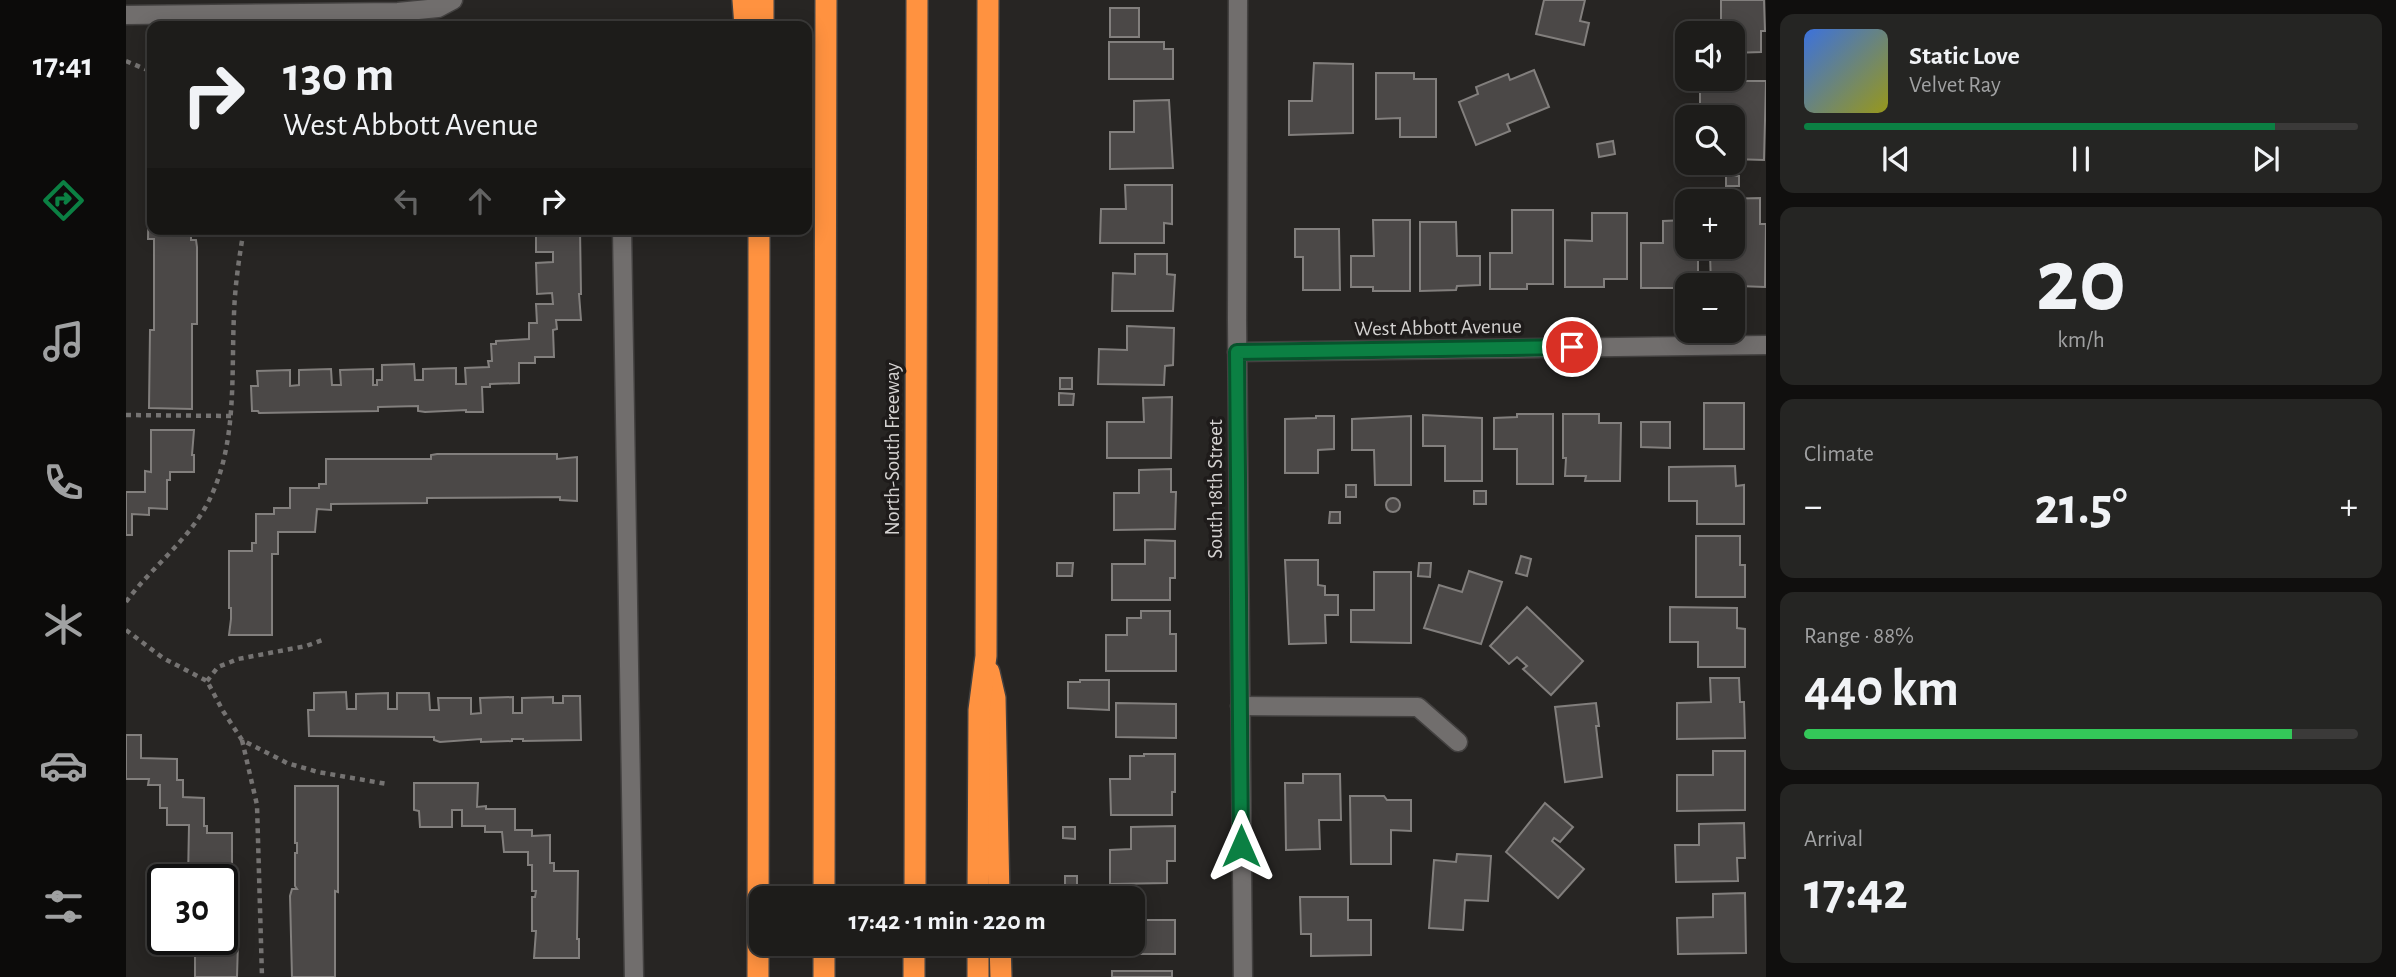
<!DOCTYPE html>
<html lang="en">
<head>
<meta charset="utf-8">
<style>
  :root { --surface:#1d1c1a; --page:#252523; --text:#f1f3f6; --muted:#a0a1a2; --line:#3b3a39; --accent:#0b8043 }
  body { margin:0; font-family:"Alegreya Sans",sans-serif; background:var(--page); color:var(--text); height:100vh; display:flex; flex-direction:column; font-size:26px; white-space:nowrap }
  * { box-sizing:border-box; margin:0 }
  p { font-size:23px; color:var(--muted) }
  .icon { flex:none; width:38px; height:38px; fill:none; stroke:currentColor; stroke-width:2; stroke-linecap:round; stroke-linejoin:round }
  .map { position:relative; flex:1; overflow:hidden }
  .side { display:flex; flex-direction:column; gap:14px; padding:14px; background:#100f0e; width:630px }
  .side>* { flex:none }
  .guide { position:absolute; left:21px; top:21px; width:665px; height:214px; border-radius:14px; box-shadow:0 4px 18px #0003,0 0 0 2px var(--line); background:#1d1c1a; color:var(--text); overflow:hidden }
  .controls { position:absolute; left:1549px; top:21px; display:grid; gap:14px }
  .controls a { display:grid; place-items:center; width:70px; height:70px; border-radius:14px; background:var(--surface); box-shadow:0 4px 18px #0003,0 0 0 2px var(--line); font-size:35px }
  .speed { position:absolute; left:21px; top:864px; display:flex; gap:14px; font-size:35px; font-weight:700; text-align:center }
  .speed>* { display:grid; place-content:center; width:91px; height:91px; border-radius:50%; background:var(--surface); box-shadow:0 4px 18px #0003,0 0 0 2px var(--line); line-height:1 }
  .speed .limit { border:4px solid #111; border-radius:10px; background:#fff; color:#111 }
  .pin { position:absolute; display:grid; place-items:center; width:60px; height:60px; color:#fff; margin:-30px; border:4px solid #fff; border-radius:50%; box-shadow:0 2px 7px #0007 }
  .me { position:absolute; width:77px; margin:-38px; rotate:0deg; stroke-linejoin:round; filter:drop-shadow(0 0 5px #0008) }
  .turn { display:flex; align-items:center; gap:24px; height:147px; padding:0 21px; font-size:32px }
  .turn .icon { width:91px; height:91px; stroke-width:2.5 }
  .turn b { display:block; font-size:49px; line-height:60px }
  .lanes { display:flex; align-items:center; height:66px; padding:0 21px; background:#0003; justify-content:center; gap:35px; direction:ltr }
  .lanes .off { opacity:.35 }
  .big { font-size:52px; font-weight:700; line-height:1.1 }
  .side .card { flex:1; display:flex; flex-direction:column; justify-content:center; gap:10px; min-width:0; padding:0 24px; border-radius:14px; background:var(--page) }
  .side .dial { align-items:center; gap:0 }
  .dial b { font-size:91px; line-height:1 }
  .song { display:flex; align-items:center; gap:21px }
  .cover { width:84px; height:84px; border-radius:10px; background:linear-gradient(135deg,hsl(220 70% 55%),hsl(60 70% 35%)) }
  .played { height:7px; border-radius:4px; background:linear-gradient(90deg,var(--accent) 85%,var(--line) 85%) }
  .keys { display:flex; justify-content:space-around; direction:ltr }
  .heat { display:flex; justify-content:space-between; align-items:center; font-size:38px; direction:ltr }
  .charge { height:10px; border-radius:5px; background:linear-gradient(90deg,#34c759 88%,var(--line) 0) }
  .trip { position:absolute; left:623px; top:886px; width:396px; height:70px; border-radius:14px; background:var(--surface); box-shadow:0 4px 18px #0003,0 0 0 2px var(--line); font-weight:700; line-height:70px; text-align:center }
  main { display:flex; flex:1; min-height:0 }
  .dock { display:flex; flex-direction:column; width:126px; justify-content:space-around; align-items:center; background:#0c0b0a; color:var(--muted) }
  .dock .icon { width:49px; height:49px }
  .dock .on { color:var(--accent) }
  .dock b { font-size:32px; color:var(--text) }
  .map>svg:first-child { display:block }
  .building { fill:#4b4847; stroke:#827f7d; stroke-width:2 }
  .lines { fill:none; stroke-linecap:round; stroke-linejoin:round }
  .minor-casing { stroke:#434140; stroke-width:21 }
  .highway-casing { stroke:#434140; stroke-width:24 }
  .path { stroke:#757372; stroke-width:4.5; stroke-dasharray:5 5; stroke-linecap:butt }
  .minor { stroke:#716e6d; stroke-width:18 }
  .highway { stroke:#ff9240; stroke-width:21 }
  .route-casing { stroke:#07532c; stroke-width:18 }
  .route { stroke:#0b8043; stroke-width:12 }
  .labels { text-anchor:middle; stroke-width:7; stroke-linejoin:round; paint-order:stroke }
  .street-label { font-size:21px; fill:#d4d2d1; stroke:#1e1b1a }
</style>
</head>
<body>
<main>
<nav class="dock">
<b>17:41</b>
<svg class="icon on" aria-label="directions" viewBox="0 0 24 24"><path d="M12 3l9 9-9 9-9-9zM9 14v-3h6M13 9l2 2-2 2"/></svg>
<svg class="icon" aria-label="music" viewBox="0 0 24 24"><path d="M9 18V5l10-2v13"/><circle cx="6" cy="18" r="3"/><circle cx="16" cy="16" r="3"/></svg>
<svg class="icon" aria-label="phone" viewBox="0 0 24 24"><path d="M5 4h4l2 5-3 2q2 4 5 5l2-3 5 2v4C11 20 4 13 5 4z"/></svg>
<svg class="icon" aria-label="climate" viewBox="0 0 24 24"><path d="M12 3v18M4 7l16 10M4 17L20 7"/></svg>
<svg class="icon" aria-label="car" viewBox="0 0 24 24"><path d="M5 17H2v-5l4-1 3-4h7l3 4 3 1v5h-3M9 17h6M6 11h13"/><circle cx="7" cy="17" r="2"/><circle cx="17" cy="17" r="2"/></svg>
<svg class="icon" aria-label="filters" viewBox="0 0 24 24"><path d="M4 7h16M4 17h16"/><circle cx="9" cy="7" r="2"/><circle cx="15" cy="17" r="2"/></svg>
</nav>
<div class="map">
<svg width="1640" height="977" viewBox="0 0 1640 977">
  <rect width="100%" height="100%" fill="#272523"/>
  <g class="building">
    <polygon points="1418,0 1459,0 1454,21 1463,23 1458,45 1410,34"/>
    <polygon points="1595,0 1638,0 1639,31 1635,31 1635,52 1606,53 1606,33 1595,33"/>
    <rect x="984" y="8" width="29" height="29"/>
    <polygon points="983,42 1038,42 1038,49 1047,49 1047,79 983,79"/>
    <polygon points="1188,63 1227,64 1227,133 1163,135 1163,101 1186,101"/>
    <polygon points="1408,70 1423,107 1381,124 1384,131 1350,145 1333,102 1352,94 1350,87 1382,74 1384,80"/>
    <polygon points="1250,73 1288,73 1288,79 1310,79 1310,137 1274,137 1274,118 1250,119"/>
    <polygon points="1574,81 1640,81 1638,160 1606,159 1606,117 1574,117"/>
    <polygon points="1043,100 1047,168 984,169 984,132 1008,132 1008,101"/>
    <polygon points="1487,141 1489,154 1473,157 1471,144"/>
    <polygon points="1600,175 1613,176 1613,186 1600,186"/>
    <polygon points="23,180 26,180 26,229 65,229 65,240 70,240 71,247 71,324 66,324 66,409 23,408 24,330 28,330 28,239 22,239"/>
    <polygon points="999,185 1046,185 1046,224 1038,223 1038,243 974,243 975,209 1000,209"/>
    <polygon points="1634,198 1634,224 1640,224 1639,287 1585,285 1584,254 1598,254 1598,247 1606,247 1606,201 1597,201 1597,199"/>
    <polygon points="1386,210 1427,210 1427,284 1401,284 1401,289 1364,289 1364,253 1386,253"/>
    <polygon points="1466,213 1501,213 1501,279 1478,279 1478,287 1439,287 1439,240 1466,241"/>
    <polygon points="1247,220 1284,220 1284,291 1247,291 1247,287 1225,287 1225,256 1248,256"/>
    <polygon points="1561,220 1561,247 1572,247 1572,278 1551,279 1551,288 1515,288 1515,243 1537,243 1537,221"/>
    <polygon points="1294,222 1330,222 1331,256 1354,256 1354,285 1331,286 1330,290 1294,291"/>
    <polygon points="410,229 454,229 455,294 453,294 455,320 430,320 431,329 427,330 428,357 409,357 409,363 393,363 393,383 364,384 364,387 356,387 357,412 340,412 340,410 299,412 292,411 292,406 252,407 252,411 133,413 132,411 126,411 125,386 132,386 131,371 164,370 164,386 173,385 173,370 205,369 206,385 215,385 214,370 247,369 247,385 251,385 251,380 256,380 256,365 288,364 289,380 297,380 297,369 330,368 330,384 340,384 339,368 363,367 362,361 366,361 365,344 370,344 370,341 403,339 403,323 411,323 410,304 427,304 426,293 411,294 410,263 427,262 427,252 410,252"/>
    <polygon points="1169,229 1213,229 1214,290 1177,290 1177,257 1169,257"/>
    <polygon points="1009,254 1041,254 1041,274 1049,275 1047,311 986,311 987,273 1009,274"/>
    <polygon points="1001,326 1048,328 1047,365 1039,366 1038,385 972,384 973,349 1001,350"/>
    <rect x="934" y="378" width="12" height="11"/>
    <polygon points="933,393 948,394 947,405 933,405"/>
    <polygon points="1046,397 1045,458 981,458 981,422 1018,422 1017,398"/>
    <rect x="1578" y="403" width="40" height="46"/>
    <polygon points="1391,414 1427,414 1427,484 1391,484 1391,449 1368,449 1368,418 1391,417"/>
    <polygon points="1437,414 1473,414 1473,423 1495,423 1494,481 1459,481 1460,476 1439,476 1440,458 1437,458"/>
    <polygon points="1297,415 1356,418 1356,481 1319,481 1319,446 1297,446"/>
    <polygon points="1190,416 1208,416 1208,449 1192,450 1192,473 1159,473 1159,419 1190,418"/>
    <polygon points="1285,416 1285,485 1249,485 1248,450 1226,450 1226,419"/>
    <polygon points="1515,422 1544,422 1544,448 1515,447"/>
    <polygon points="25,430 68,430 66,455 68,455 68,472 44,472 44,480 41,480 41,509 23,508 23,515 6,514 6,535 0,535 0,492 19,492 19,471 25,472"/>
    <polygon points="311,454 431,454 431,459 451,457 451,501 434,500 434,497 301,498 301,503 205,504 205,510 191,509 189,532 152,532 152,554 146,554 146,635 103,635 105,619 105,608 103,608 103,551 126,551 126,543 130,543 130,514 148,514 148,508 164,508 164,488 193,488 193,484 200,484 200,459 305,459 305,455"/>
    <polygon points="1609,466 1610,486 1618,485 1618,524 1571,524 1571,501 1543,501 1543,467"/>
    <polygon points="1045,469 1045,492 1050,492 1049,529 988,530 988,493 1013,493 1013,470"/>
    <rect x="1220" y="485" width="10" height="12"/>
    <rect x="1348" y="491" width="12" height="13"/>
    <circle cx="1267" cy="505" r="7"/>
    <polygon points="1204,512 1214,512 1214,523 1203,523"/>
    <polygon points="1570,536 1614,536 1614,565 1619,565 1619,597 1570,597"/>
    <polygon points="1019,540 1049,541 1049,578 1044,578 1044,600 986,600 986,564 1019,564"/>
    <polygon points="1395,556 1405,559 1401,576 1390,573"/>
    <polygon points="1159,560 1192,560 1192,585 1199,586 1199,595 1212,595 1212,615 1199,615 1200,643 1163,644"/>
    <polygon points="931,563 947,563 946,576 931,576"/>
    <polygon points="1293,563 1305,563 1304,577 1292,576"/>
    <polygon points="1343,571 1376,582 1355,644 1298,628 1313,585 1336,592"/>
    <polygon points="1248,572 1285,572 1285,643 1225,642 1225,610 1248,610"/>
    <polygon points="1401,607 1457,661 1425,695 1397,669 1401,666 1391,657 1383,664 1364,646"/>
    <polygon points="1544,607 1611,608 1611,628 1619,629 1619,667 1572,667 1572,642 1544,642"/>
    <polygon points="1015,611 1044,611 1044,634 1050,634 1050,671 980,671 980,635 1001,635 1001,618 1015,618"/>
    <polygon points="1584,678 1613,678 1614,702 1618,702 1619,738 1551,739 1551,703 1585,702"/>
    <polygon points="954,680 983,680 983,710 942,708 942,682 954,682"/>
    <polygon points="220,692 221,709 230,709 230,694 262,693 262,709 271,709 271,693 303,693 304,710 313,710 312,698 345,698 345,714 355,713 354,698 387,697 387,713 396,713 396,698 427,697 427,703 437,703 437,696 454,696 455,740 397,741 397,739 386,739 386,741 355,742 355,739 314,742 308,740 308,737 183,736 182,710 188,710 188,693"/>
    <polygon points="990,703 1050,704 1050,738 990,737"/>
    <polygon points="1470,703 1473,726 1470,726 1476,777 1439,782 1429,707"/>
    <polygon points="0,735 15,735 15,758 51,759 51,780 57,780 57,797 78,798 78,826 81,826 81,833 106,833 106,937 110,937 112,942 111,977 69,977 69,940 96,940 96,880 62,880 63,825 41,825 41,808 34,808 34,785 22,785 23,779 0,779"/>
    <polygon points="1587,751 1619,751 1619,810 1551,811 1551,775 1587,775"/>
    <polygon points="1018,754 1049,754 1049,792 1046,792 1046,815 985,815 984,779 1004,779 1004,756 1018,756"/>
    <polygon points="1177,774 1214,774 1215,820 1193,820 1194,849 1160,850 1159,783 1177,783"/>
    <polygon points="288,783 352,783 351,807 360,806 360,809 389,809 389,830 406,830 406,836 424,835 424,863 428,863 428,871 452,871 451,939 453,939 453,958 408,958 410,931 406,931 406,897 409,897 410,891 406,891 406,865 402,865 402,852 378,852 376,832 359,832 359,826 336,826 336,810 326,810 326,827 294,827 293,811 288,810"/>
    <polygon points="169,786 212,786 212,892 209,891 209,977 166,977 164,896 166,889 171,889 169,886 169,853 171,853 171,843 169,843"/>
    <polygon points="1224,796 1258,796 1261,800 1285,800 1285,831 1265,830 1265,864 1225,864"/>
    <polygon points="1419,803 1447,827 1434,842 1428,838 1426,841 1458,869 1432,898 1380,852"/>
    <polygon points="1618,823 1619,858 1611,858 1612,881 1550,882 1549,845 1573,845 1573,824"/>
    <polygon points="1049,826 1049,861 1041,861 1041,883 984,884 984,850 1005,849 1005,827"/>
    <polygon points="937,827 949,827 949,839 937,838"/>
    <polygon points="1331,854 1365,856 1362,901 1339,900 1337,930 1303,928 1308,860 1330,862"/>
    <rect x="939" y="876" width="12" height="10"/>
    <polygon points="1619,893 1620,953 1552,954 1551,918 1587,917 1587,894"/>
    <polygon points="1174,897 1222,897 1222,920 1245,920 1245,955 1185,956 1185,934 1175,934"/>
    <polygon points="1006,920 1049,920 1049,954 989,954 989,943 1006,943"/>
    <rect x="986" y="971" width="60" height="6"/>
  </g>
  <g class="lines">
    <g class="minor-casing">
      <g id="minor">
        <polyline points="1112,0 1111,321 1117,977"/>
        <polyline points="0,15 272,12 312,8 327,0"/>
        <polyline points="496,229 508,977"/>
        <polyline points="1111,352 1640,345"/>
        <polyline points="1114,706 1292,707 1332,742"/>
      </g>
    </g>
    <g class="highway-casing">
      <g id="highway">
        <polyline points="617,0 619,26"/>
        <polyline points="637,26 637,0"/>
        <polyline points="863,672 869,698 873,898"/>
        <polyline points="698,898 700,0"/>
        <polyline points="789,898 791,0"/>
        <polyline points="852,898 853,710 860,656 862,0"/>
        <polyline points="874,943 875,977"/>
        <polyline points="632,977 633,229"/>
        <polyline points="698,977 698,943"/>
        <polyline points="788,977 788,943"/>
        <polyline points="852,977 852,943"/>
      </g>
    </g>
    <g class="path">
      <polyline points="0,61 26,72"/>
      <polyline points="0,415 105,416"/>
      <path d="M0,602c24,-33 58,-58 79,-94 33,-58 26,-129 29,-194 1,-29 5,-56 10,-85"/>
      <polyline points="0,630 37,658 81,681 97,711 116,740 161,763 192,772 261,784"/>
      <polyline points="81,681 92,667 112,659 180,646 199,639"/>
      <polyline points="116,740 131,805 136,977"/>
    </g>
    <use href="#minor" class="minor"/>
    <use href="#highway" class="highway"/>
  </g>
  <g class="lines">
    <g class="route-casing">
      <polyline id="route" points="1115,846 1111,352 1446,347"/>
    </g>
    <use href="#route" class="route"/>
  </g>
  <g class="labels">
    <g class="street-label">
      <text transform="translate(1312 327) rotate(-1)" y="7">West Abbott Avenue</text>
      <text transform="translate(766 449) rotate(-90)" y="7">North-South Freeway</text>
      <text transform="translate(1089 489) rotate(-90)" y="7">South 18th Street</text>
    </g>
  </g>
</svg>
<div class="controls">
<a><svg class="icon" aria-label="sound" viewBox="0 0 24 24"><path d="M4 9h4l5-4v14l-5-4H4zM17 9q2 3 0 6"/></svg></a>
<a><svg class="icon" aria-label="search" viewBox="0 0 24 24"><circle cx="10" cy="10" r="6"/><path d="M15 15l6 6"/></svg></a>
<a>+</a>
<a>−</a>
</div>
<div class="speed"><div class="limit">30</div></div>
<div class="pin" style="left:1446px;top:347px;background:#d93025"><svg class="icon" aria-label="arrive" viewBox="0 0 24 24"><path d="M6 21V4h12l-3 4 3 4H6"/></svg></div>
<svg class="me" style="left:1115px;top:846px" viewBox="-20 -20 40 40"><path d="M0-17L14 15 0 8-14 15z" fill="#0b8043" stroke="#fff" stroke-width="4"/></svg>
<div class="trip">17:42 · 1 min · 220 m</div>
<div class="guide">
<div class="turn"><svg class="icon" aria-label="right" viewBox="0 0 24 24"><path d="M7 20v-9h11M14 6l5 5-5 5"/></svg><div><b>130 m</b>West Abbott Avenue</div></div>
<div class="lanes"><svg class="icon off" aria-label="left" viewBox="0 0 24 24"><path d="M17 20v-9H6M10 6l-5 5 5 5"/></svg><svg class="icon off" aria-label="ahead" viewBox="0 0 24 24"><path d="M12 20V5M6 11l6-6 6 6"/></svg><svg class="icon" aria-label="right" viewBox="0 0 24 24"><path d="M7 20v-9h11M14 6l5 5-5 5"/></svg></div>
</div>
</div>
<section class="side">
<div class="card">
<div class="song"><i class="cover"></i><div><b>Static Love</b><p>Velvet Ray</p></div></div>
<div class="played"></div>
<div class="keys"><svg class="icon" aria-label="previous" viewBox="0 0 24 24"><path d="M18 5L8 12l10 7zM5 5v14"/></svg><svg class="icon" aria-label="pause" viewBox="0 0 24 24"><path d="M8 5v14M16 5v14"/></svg><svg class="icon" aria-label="next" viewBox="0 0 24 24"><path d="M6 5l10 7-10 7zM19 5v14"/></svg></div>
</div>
<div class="card dial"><b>20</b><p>km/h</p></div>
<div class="card"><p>Climate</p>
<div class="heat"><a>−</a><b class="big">21.5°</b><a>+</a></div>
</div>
<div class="card"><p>Range · 88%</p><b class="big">440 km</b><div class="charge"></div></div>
<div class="card"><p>Arrival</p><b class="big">17:42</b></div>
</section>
</main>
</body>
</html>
